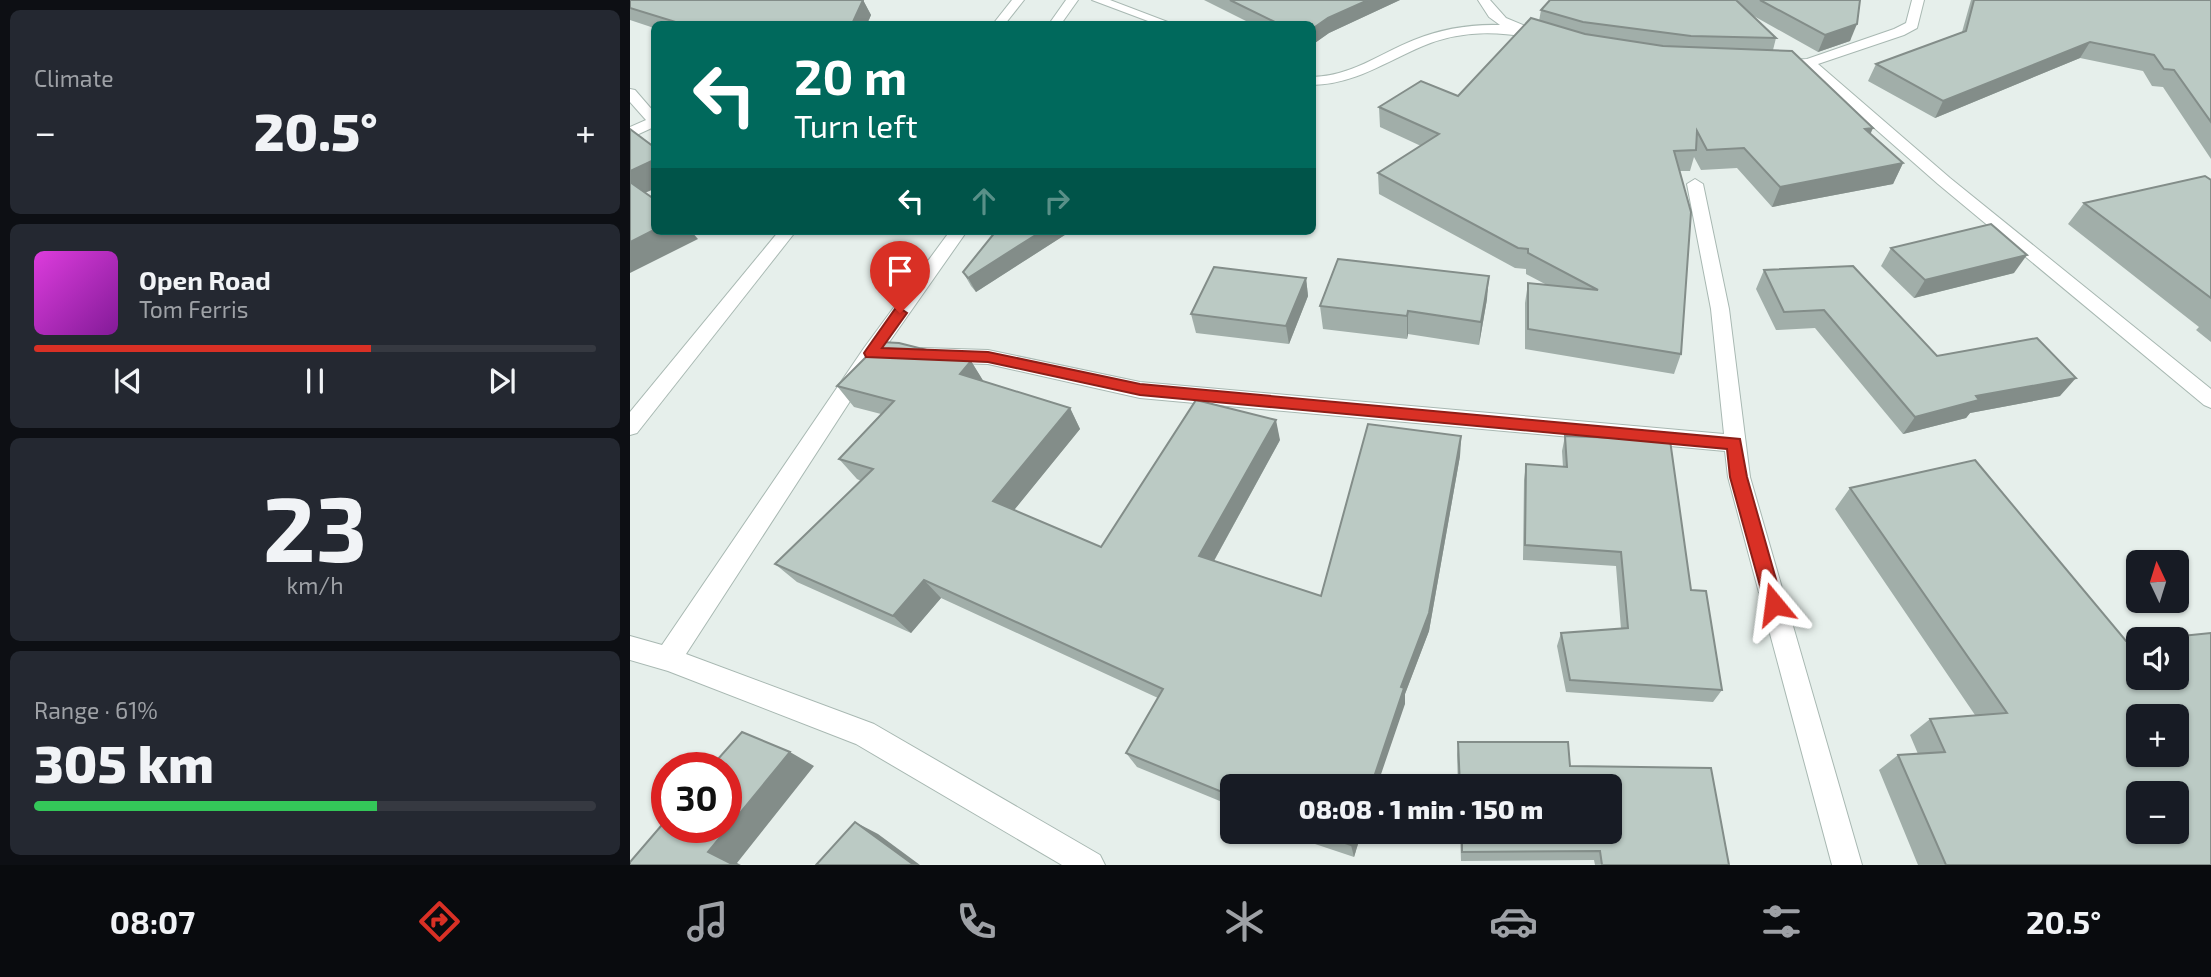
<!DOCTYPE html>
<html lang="en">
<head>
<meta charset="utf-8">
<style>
  :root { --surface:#171b24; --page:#242831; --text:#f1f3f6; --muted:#9ea1a6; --line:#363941; --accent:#d93025 }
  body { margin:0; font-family:"Exo 2",sans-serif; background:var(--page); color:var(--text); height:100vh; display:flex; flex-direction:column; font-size:26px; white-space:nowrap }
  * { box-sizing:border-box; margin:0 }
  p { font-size:23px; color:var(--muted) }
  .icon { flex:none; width:38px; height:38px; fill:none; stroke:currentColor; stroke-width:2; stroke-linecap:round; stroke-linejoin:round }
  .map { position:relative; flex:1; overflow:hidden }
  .details { display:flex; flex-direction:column; gap:10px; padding:10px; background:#0d0f14; width:630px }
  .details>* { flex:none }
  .hud { position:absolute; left:21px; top:21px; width:665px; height:214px; border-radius:10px; box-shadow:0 2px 5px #0004; background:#00695c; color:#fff; overflow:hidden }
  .needle { width:46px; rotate:356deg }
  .fabs { position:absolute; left:1496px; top:550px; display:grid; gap:14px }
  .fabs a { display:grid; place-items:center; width:63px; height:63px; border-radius:10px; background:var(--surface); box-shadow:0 2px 5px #0004; font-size:35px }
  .speed { position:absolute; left:21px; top:752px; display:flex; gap:14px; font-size:35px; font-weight:700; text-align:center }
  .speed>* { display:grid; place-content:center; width:91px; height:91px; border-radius:50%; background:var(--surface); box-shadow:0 2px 5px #0004; line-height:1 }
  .speed .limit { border:10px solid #d22; background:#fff; color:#111 }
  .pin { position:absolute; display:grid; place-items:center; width:60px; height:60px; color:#fff; margin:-72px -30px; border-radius:50% 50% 50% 0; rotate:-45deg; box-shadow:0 0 7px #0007 }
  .pin .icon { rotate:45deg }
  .me { position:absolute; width:77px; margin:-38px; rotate:344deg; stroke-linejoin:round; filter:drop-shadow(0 0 5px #0008) }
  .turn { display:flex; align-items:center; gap:24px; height:147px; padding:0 28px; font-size:32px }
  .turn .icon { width:91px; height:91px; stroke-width:2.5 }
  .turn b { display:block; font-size:49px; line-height:60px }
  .lanes { display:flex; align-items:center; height:66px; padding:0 28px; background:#0003; justify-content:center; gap:35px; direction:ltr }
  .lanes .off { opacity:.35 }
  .big { font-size:52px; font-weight:800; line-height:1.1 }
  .details .card { flex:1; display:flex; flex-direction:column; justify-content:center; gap:10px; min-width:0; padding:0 24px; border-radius:10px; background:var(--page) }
  .details .dial { align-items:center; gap:0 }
  .dial b { font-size:91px; line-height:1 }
  .song { display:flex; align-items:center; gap:21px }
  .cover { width:84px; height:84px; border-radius:10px; background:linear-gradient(135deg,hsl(300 70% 55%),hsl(290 70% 35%)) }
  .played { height:7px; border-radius:4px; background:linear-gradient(90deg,var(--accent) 60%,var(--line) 60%) }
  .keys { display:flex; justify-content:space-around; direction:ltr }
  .heat { display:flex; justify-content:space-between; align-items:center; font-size:38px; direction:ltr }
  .charge { height:10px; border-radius:5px; background:linear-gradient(90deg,#34c759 61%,var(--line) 0) }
  .trip { position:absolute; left:590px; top:774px; width:402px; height:70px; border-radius:10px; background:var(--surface); box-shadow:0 2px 5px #0004; font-weight:800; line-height:70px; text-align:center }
  .menu { display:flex; height:112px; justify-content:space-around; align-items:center; background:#090b0e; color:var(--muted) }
  .menu .icon { width:49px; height:49px }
  .menu .active { color:var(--accent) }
  .menu b { font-size:32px; color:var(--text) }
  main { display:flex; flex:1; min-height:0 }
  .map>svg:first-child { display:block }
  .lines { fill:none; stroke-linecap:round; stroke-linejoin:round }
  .minor-casing { stroke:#a8b8b2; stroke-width:2 }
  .minor { fill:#fff; fill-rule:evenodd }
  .wall { fill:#a1aea9 }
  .shaded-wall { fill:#838d89 }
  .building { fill:#bbcac4; stroke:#838d89; stroke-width:2; fill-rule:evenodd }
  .route { fill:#d93025; stroke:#8d1f18; stroke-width:2 }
</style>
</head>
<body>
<main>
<section class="details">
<div class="card"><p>Climate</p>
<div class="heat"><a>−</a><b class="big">20.5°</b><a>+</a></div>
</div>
<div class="card">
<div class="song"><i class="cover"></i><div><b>Open Road</b><p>Tom Ferris</p></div></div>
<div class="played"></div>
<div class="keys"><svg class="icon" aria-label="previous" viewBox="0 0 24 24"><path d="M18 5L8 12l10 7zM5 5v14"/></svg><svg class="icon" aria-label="pause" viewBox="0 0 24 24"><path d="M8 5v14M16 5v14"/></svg><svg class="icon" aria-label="next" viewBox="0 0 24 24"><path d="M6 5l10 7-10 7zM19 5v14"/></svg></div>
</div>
<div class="card dial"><b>23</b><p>km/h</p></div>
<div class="card"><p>Range · 61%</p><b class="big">305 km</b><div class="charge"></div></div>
</section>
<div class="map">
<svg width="1581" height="865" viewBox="0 0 1581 865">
  <rect width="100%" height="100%" fill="#e6efeb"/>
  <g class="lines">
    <g class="minor-casing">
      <g id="minor">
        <polygon points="382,0 394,0 375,24 363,24"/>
        <polygon points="436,0 448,0 431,24 419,24"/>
        <polygon points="462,0 480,0 543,24 526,24"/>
        <path d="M848,0h12l16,18 46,19 -7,4c-41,-10 -81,-12 -122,5 -38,16 -68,38 -111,39v-8c40,-1 67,-23 102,-37 27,-11 56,-16 86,-15l-11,-8z"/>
        <polygon points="1282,0 1294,0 1287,28 1274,35 1188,64 1320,178 1581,389 1581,408 1574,405 1308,184 1175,67 1161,66 1159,63 1161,60 1177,59 1264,29 1276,23"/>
        <polygon points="0,89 5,90 24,112 24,127 0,138 0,127 16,120 0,102"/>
        <polygon points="1065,179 1073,184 1099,309 1120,477 1232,865 1202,865 1098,477 1095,451 510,398 358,364 292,362 285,360 282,355 285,350 292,348 358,350 510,382 1094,434 1081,309 1057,184"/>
        <polygon points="149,231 166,231 7,433 0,435 0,412"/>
        <polygon points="320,231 337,231 248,358 56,654 244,724 470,855 475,865 432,865 226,744 38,671 0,660 0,636 32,645 234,348"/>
      </g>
    </g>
    <use href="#minor" class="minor"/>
  </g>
  <g class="wall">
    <polygon points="0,0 233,0 241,15 237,24 24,24 24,28 0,20"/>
    <polygon points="574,0 770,0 699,33 682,45 682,24 622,24"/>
    <polygon points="920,0 1230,0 1220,41 1188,52 1122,15 1146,38 1143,50 1273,163 1263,184 1142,207 1107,168 1071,170 1064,157 1060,171 1050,171 1051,354 1044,374 895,349 895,303 898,283 915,284 896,274 896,269 885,268 749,194 748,173 791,146 750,127 749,107 828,96 909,21 911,10"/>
    <polygon points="1341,0 1581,0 1581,159 1533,87 1522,86 1513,71 1450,58 1305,118 1238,81 1246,64 1332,32"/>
    <polygon points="1581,180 1581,342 1566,330 1569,327 1438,224 1454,203"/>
    <polygon points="366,231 441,231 346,292 341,286 333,272"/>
    <polygon points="1261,248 1384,273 1284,298 1251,266"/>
    <polygon points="1134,270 1307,356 1430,396 1340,413 1336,418 1273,434 1185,328 1146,330 1126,289"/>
    <polygon points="676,278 678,296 659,344 566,333 561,314"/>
    <polygon points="857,299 849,345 778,334 777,339 693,329 690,306"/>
    <polygon points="341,361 353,381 440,408 450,429 384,510 471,547 650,440 584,561 691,596 831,436 830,456 799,631 775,694 775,704 602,786 602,806 507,767 496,753 528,698 311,598 281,633 167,582 145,564 231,481 227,479 209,459 251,414 224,407 207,386"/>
    <polygon points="935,436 1061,590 1092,690 1083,702 936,692 927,646 931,633 991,629 986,566 893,560 894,480 896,464 933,467 932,451"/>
    <polygon points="1220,488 1581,865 1288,865 1249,770 1268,755 1288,754 1280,735 1300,719 1345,715 1205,509"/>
    <polygon points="828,742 938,742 940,766 1081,768 1099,865 965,865 964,860 831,861 830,831 980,831 980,786 828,786 827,755"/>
    <polygon points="654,831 732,831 724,857 655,834"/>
  </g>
  <g class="shaded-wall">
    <polygon points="233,0 241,15 237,24 222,24"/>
    <polygon points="738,0 770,0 699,33 682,45 682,29 698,18"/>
    <polygon points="1227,24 1220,41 1188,52 1195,35"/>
    <polygon points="1460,42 1450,58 1305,118 1313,101"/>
    <polygon points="1243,128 1234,149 1235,129"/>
    <polygon points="24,160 24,189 8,196 0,187 0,171"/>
    <polygon points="1273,163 1263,184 1142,207 1150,187"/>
    <polygon points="24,230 61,231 68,239 0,273 0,242"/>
    <polygon points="412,231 441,231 346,292 338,278"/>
    <polygon points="1397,255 1384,273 1284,298 1295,280"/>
    <polygon points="859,276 857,299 849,345 851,322"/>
    <polygon points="676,278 678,296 659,344 656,326"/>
    <polygon points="778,311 778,334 777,339 777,316"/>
    <polygon points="341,361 354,382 330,374"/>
    <polygon points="1446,378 1430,396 1340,413 1336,418 1273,434 1285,417 1346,396"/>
    <polygon points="440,408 450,429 376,520 363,501"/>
    <polygon points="646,420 650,440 576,575 569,556"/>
    <polygon points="831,436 830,456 799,631 775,694 775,704 747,786 741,786 771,687"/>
    <polygon points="294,580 311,598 281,633 263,616"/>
    <polygon points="160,752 184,766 107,863 111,865 104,865 78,852"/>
    <polygon points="225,822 248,834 290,865 284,865"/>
    <polygon points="725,831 732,831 724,857 721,845"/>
  </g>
  <g class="building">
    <polygon points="0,0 233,0 222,24 52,24 0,8"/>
    <polygon points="600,0 738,0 698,18 682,29 682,24 649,24"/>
    <polygon points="920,0 1106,0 1146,38 1061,36 953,22 911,10"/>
    <polygon points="1130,0 1230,0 1227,24 1195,35"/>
    <polygon points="1344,0 1581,0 1581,122 1544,70 1534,69 1524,55 1460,42 1313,101 1246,64 1336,31"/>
    <polygon points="901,18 955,34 1033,46 1162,51 1243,128 1235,129 1273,163 1150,187 1114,148 1077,150 1067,131 1066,150 1044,151 1061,212 1051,354 898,329 898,283 968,290 898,253 898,249 888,248 748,173 809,134 749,107 791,81 828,96"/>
    <polygon points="0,129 24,147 24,160 0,171"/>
    <polygon points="1575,176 1581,180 1581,298 1454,203"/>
    <polygon points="0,182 24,199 24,230 0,242"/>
    <polygon points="1361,224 1397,255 1295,280 1261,248"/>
    <polygon points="366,231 412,231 338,278 333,272"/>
    <polygon points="708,259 859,276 851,322 778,311 777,316 690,306"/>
    <polygon points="1223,266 1307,356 1407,338 1446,378 1346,396 1349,400 1285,417 1194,310 1154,312 1134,270"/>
    <polygon points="584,267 676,278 656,326 561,314"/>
    <polygon points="251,342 269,343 341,361 330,374 440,408 363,501 471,547 566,400 646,420 569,556 691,596 738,424 831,436 799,613 771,687 774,688 741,786 602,786 602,796 496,753 533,689 294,580 263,616 145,564 243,469 209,459 264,401 207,386"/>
    <polygon points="935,436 1040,440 1061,590 1076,591 1092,690 940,680 931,633 998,628 991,552 895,545 896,464 937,467"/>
    <path d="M1345,460l151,181 12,-1v37h39v-38h-25l59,-6v232h-265l-48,-110 47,-3 -15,-33 77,-6 -157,-225zM1508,716h39v38h-39zM1508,793h39v38h-39z"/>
    <polygon points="112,732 160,752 78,852 104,865 0,865 0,862 37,819 37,828 96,828 96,768 80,768"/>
    <polygon points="828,742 938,742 940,766 1081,768 1099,865 972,865 970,851 832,852 832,831 980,831 980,786 830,786"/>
    <polygon points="225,822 284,865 186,865"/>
    <polygon points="679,831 725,831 721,845"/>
  </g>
  <polygon class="route" points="270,308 277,313 252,348 358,352 510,384 1110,439 1117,477 1153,604 1151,610 1144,612 1137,610 1135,604 1100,477 1097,449 510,395 358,362 236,357 234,353 236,350 265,309"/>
</svg>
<div class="fabs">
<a><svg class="needle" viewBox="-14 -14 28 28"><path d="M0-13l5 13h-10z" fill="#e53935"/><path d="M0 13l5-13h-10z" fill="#9ea1a6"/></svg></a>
<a><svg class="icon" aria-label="sound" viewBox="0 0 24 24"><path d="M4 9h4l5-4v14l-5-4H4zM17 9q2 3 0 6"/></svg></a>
<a>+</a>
<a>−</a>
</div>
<div class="speed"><div class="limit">30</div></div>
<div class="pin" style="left:270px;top:313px;background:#d93025"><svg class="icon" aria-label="arrive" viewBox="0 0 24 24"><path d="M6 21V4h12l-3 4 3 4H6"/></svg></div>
<svg class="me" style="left:1144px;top:604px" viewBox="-20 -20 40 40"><path d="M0-17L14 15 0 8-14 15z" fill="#d93025" stroke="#fff" stroke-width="4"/></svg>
<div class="trip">08:08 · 1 min · 150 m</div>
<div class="hud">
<div class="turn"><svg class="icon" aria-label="left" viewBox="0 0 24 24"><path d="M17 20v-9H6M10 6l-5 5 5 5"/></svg><div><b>20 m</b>Turn left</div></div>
<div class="lanes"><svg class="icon" aria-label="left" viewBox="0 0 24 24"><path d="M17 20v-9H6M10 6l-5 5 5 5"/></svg><svg class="icon off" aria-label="ahead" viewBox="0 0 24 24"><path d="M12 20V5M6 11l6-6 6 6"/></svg><svg class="icon off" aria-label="right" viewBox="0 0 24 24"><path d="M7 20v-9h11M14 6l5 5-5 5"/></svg></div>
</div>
</div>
</main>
<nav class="menu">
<b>08:07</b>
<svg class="icon active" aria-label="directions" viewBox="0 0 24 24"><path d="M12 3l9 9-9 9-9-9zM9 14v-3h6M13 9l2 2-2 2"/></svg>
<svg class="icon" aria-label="music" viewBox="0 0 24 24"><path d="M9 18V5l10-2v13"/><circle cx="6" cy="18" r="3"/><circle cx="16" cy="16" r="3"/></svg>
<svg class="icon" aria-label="phone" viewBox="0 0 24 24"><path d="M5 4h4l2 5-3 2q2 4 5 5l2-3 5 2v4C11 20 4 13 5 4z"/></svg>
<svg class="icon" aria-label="climate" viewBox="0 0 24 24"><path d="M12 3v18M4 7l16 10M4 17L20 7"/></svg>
<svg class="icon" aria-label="car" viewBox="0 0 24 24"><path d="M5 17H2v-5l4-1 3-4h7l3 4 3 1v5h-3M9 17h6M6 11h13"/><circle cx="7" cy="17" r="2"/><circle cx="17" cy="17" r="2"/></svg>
<svg class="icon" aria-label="filters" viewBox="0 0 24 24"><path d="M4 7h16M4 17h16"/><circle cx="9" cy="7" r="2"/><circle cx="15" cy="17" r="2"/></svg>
<b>20.5°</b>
</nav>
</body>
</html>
